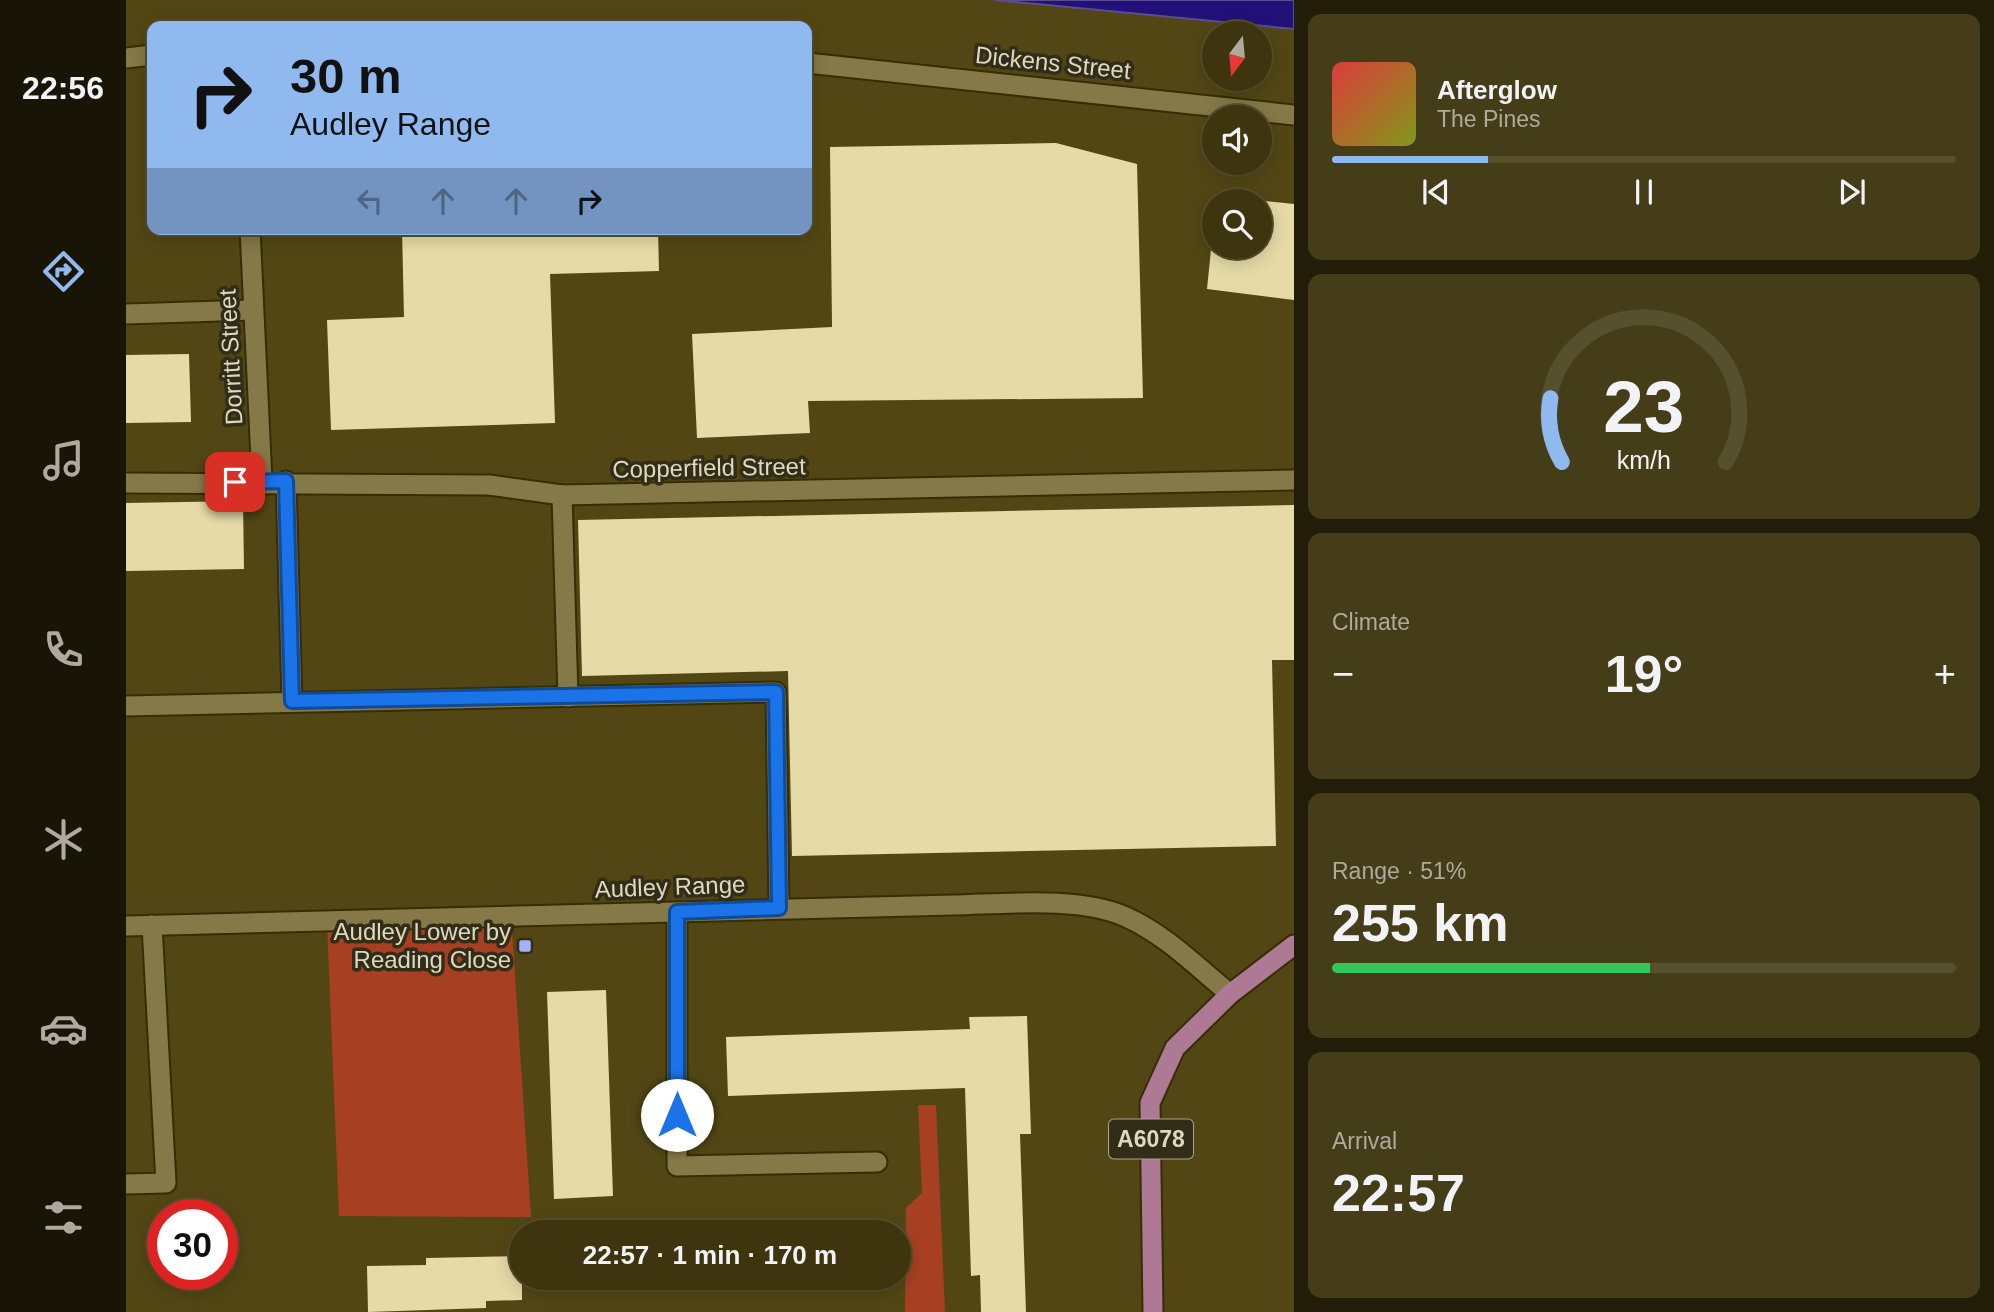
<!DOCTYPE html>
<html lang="en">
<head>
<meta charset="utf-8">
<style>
  :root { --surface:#3e350f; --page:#453d18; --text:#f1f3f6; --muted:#adab9e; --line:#57502f; --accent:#90b9f0 }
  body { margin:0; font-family:Helvetica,sans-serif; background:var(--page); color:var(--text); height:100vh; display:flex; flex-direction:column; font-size:26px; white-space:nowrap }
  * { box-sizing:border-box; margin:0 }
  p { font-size:23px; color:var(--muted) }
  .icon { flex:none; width:38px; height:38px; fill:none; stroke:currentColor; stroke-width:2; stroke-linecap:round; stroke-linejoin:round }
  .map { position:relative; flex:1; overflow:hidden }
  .sheet { display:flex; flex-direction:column; gap:14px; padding:14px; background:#221d08; width:700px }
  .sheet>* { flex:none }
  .banner { position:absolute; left:21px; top:21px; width:665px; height:214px; border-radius:14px; box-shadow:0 4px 18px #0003,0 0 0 2px var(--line); background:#90b9f0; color:#111; overflow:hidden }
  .needle { width:46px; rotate:196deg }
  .tools { position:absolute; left:1076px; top:21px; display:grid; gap:14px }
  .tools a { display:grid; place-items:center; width:70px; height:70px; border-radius:50%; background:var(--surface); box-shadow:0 4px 18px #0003,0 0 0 2px var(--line); font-size:35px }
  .speed { position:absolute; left:21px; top:1199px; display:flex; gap:14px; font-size:35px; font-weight:700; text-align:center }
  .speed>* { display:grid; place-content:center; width:91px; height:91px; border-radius:50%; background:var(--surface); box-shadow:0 4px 18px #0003,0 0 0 2px var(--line); line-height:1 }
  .speed .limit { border:10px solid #d22; background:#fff; color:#111 }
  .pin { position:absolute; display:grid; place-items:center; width:60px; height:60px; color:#fff; margin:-30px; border-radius:14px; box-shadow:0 4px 10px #0006 }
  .me { position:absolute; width:77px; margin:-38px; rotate:0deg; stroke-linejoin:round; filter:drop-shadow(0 0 5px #0008) }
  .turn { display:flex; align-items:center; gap:24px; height:147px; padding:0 28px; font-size:32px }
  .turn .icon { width:91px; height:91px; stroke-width:2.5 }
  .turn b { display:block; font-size:49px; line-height:60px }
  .lanes { display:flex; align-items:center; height:66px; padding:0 28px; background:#0003; justify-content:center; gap:35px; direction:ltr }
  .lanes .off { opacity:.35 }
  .big { font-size:52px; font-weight:700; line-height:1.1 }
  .sheet .widget { flex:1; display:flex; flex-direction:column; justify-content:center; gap:10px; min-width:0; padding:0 24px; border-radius:14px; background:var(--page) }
  .sheet .dial { align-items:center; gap:0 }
  .dial svg { height:182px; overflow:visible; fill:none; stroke:var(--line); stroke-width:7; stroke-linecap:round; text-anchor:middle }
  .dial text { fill:var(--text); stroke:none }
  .song { display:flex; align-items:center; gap:21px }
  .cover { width:84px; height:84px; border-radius:10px; background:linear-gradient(135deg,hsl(0 70% 55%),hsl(70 70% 35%)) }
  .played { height:7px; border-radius:4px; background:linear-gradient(90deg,var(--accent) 25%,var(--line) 25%) }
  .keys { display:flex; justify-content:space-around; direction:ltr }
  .heat { display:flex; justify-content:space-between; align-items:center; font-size:38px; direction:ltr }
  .charge { height:10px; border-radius:5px; background:linear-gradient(90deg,#34c759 51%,var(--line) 0) }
  .trip { position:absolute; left:383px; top:1220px; width:402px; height:70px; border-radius:35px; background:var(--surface); box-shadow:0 4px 18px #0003,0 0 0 2px var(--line); font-weight:700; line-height:70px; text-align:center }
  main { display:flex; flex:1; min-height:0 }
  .tab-bar { display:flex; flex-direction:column; width:126px; justify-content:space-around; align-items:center; background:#191506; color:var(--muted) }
  .tab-bar .icon { width:49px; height:49px }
  .tab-bar .active { color:var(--accent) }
  .tab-bar b { font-size:32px; color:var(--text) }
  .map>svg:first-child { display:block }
  .green { fill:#a74022 }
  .water { fill:#211179; stroke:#5a4d8e; stroke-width:2 }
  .building { fill:#e6dba6 }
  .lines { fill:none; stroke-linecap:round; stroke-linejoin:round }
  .service-casing { stroke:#352d06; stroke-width:23 }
  .pedestrian-casing { stroke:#352d06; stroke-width:23 }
  .minor-casing { stroke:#352d06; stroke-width:23 }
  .tertiary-casing { stroke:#352d06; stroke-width:23 }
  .trunk-casing { stroke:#352d06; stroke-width:23 }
  .service { stroke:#857948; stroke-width:19 }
  .pedestrian { stroke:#857948; stroke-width:19 }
  .minor { stroke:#857948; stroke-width:19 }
  .tertiary { stroke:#857948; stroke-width:19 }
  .trunk { stroke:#ae7995; stroke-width:19 }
  .route-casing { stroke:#114b97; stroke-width:18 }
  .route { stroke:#1a73e8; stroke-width:12 }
  .poi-dot { fill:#a5b1fc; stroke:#322d18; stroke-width:2.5 }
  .labels { text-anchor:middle; stroke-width:7; stroke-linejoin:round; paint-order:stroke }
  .shield { fill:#322d18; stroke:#aaa58c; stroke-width:2 }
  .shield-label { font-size:23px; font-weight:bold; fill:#ded8be }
  .street-label { font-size:24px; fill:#ded8be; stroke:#322d18 }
  .poi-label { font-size:24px; fill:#ded8be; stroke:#322d18; text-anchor:end }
</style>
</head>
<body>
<main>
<nav class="tab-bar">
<b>22:56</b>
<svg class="icon active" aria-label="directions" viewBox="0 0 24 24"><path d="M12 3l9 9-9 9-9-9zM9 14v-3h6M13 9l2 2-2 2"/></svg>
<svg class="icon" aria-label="music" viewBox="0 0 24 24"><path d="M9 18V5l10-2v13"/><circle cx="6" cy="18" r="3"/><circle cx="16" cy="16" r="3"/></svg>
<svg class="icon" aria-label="phone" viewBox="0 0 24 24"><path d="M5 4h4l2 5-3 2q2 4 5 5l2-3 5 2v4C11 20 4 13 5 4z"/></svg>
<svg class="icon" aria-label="climate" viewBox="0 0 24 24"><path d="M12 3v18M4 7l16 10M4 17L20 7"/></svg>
<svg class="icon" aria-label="car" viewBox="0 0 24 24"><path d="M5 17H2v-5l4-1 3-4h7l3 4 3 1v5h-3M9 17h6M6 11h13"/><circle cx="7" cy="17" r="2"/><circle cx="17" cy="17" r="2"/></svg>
<svg class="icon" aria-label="filters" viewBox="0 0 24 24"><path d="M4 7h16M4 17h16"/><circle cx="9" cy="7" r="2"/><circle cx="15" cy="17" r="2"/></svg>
</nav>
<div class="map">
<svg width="1168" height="1312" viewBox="0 0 1168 1312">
  <rect width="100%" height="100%" fill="#524714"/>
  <g class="green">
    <polygon points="385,915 405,1217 213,1216 201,921"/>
    <polygon points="792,1105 810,1105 819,1312 779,1312 780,1208 796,1193"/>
  </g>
  <polygon class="water" points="869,0 1168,0 1168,29"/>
  <g class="building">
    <polygon points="930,143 1011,164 1017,398 682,401 684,433 571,438 566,334 706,327 704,147"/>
    <polygon points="1091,196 1168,204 1168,300 1081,289 1088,220 1088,247 1134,247 1134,201 1091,201"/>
    <polygon points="276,229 532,229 533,271 424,274 429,423 205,430 201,320 278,317"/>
    <polygon points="63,354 65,422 0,423 0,355"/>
    <polygon points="117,501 118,569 0,571 0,503"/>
    <polygon points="1168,505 1168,660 1146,660 1150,846 666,856 662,671 456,676 452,520"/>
    <polygon points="480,990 487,1196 428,1199 421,992"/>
    <polygon points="901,1016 905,1134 894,1134 900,1312 855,1312 854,1275 845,1276 839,1088 602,1096 600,1037 844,1029 843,1017"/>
    <polygon points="396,1256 396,1300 360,1301 360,1308 242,1312 241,1266 300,1265 300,1258"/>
  </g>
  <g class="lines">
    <g class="service-casing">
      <g id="service">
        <polyline points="0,314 126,310"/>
        <polyline points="160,481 166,701"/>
        <polyline points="436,495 442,697"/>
        <polyline points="0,706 650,692 653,908"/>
      </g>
    </g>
    <g class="pedestrian-casing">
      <polyline id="pedestrian" points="363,485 436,495"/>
    </g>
    <g class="minor-casing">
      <g id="minor">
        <polyline points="0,58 26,55"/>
        <polyline points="681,63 1168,115"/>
        <polyline points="124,229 136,481"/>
        <polyline points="0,483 363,485"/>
        <polyline points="436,495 1168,480"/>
        <polyline points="551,912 551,1166 751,1162"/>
        <polyline points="0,1184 40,1183 26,925"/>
      </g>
    </g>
    <g class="tertiary-casing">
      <path id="tertiary" d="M0,926l828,-21c50,-1 125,-9 172,12 40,18 71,50 104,77"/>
    </g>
    <g class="trunk-casing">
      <polyline id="trunk" points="1027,1312 1024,1103 1049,1048 1104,994 1168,945"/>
    </g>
    <use href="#service" class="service"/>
    <use href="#pedestrian" class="pedestrian"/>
    <use href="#minor" class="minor"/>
    <use href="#tertiary" class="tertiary"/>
    <use href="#trunk" class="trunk"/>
  </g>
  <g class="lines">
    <g class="route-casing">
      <polyline id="route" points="109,482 160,481 166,701 650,692 653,908 551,912 551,1115"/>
    </g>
    <use href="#route" class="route"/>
  </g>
  <rect class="poi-dot" x="392" y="939" width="14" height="14" rx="3.5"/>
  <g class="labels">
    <rect class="shield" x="983" y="1119.5" width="84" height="39" rx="5"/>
    <g class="shield-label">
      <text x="1025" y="1147">A6078</text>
    </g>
    <g class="street-label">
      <text transform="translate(927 63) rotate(6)" y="8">Dickens Street</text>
      <text transform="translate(105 357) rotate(-93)" y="8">Dorritt Street</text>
      <text transform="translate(583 468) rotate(-1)" y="8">Copperfield Street</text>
      <text transform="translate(544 887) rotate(-2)" y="8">Audley Range</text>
    </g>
    <g class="poi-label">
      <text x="385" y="940">Audley Lower by<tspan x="385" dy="28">Reading Close</tspan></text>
    </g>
  </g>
</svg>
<div class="tools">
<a><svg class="needle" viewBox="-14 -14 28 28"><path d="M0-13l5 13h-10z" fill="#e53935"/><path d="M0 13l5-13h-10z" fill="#adab9e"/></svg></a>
<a><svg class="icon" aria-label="sound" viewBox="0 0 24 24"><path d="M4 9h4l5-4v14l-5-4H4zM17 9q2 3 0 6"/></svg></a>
<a><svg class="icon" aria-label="search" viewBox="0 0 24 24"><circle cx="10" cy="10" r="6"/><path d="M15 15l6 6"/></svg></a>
</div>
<div class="speed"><div class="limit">30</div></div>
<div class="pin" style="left:109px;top:482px;background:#d93025"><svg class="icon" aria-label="arrive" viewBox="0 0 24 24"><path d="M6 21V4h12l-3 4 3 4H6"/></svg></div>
<svg class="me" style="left:551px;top:1115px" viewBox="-20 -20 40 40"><circle r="19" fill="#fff"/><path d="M0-13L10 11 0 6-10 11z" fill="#1a73e8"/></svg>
<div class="trip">22:57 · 1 min · 170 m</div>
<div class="banner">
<div class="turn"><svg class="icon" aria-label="right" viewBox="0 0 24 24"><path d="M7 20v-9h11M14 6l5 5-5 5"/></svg><div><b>30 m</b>Audley Range</div></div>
<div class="lanes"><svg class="icon off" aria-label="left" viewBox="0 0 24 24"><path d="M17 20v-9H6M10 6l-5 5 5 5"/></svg><svg class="icon off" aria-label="ahead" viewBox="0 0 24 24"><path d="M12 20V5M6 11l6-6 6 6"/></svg><svg class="icon off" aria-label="ahead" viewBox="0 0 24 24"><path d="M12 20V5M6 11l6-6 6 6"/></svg><svg class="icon" aria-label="right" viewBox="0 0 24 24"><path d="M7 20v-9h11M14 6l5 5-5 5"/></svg></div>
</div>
</div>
<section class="sheet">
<div class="widget">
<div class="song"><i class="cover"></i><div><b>Afterglow</b><p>The Pines</p></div></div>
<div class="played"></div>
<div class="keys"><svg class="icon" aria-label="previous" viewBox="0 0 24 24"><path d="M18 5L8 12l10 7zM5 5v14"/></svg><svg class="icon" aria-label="pause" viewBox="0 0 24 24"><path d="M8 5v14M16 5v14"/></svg><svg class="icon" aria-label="next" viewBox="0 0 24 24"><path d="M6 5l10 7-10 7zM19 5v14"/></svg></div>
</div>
<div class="widget dial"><svg viewBox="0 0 100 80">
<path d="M14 69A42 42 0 1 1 86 69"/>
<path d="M14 69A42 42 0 0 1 9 41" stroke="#90b9f0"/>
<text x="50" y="56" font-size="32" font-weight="700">23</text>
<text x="50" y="72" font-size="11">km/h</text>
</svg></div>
<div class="widget"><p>Climate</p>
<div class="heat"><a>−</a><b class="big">19°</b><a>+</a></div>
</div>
<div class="widget"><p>Range · 51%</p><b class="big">255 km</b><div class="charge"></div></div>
<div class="widget"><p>Arrival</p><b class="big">22:57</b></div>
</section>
</main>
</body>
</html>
